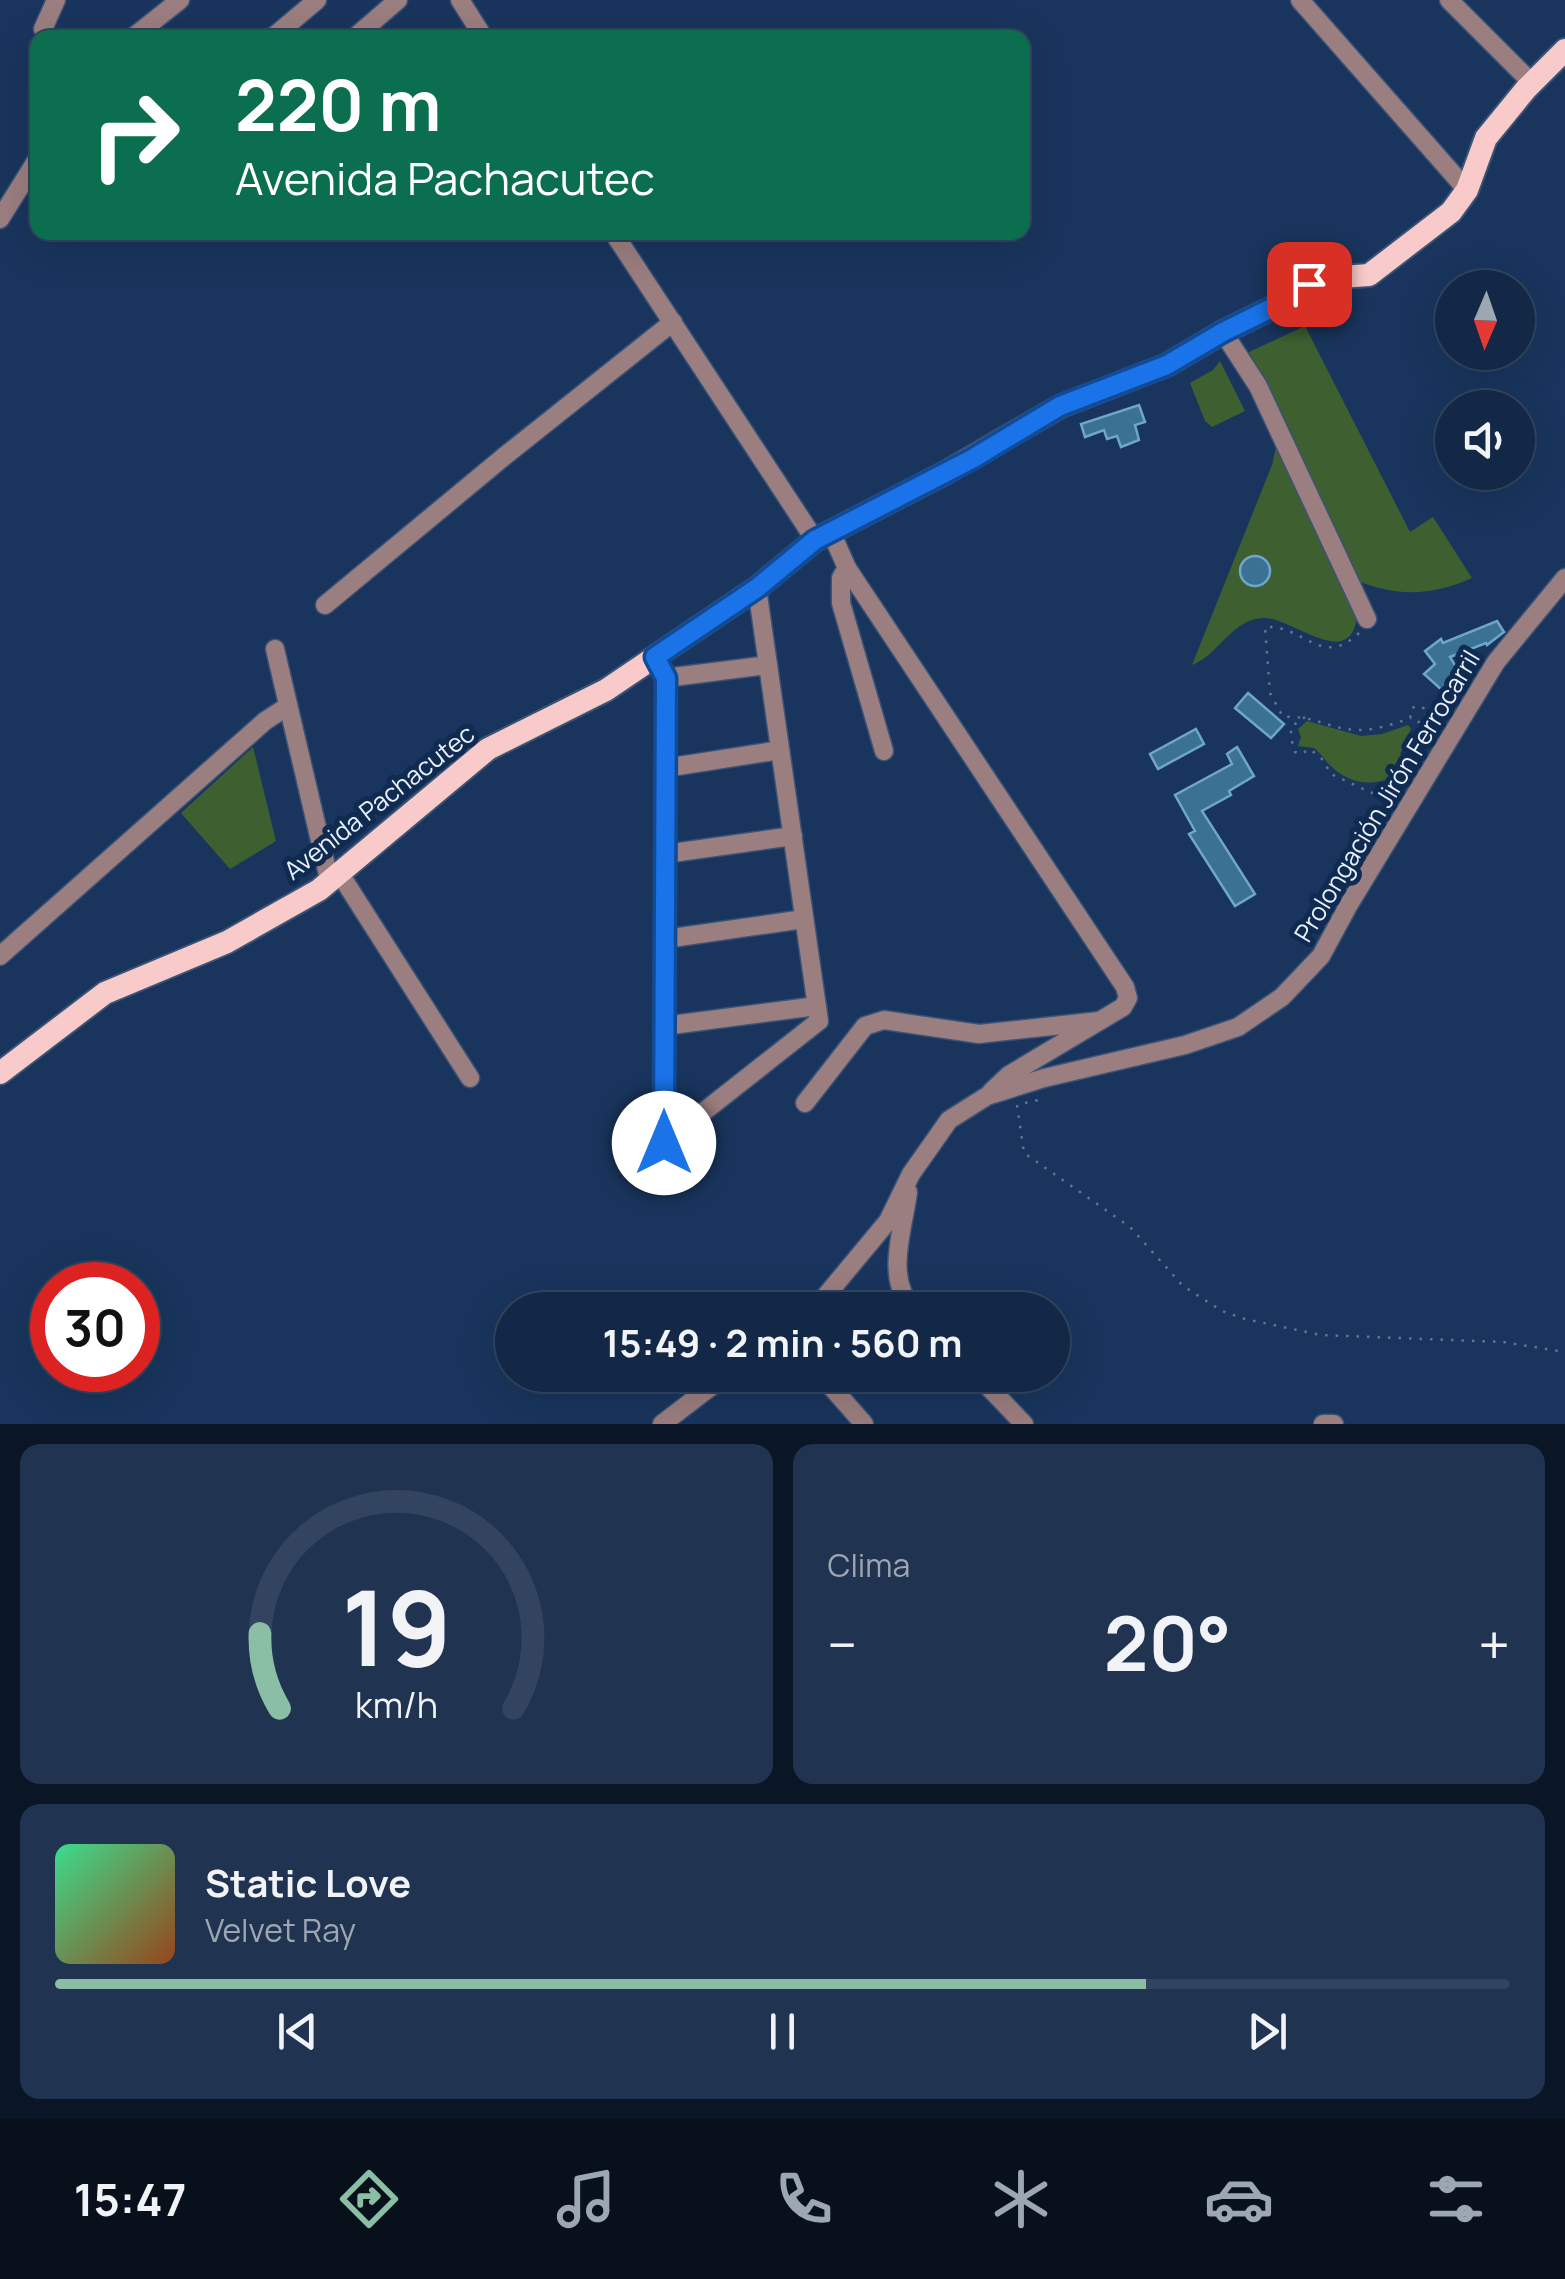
<!DOCTYPE html>
<html lang="es">
<head>
<meta charset="utf-8">
<style>
  :root { --surface:#132846; --page:#203451; --text:#f1f3f6; --muted:#9da6b3; --line:#32445f; --accent:#8abfa5 }
  body { margin:0; font-family:Manrope,sans-serif; background:var(--page); color:var(--text); height:100vh; display:flex; flex-direction:column; font-size:38px; white-space:nowrap }
  * { box-sizing:border-box; margin:0 }
  p { font-size:32px; color:var(--muted) }
  .icon { flex:none; width:55px; height:55px; fill:none; stroke:currentColor; stroke-width:2; stroke-linecap:round; stroke-linejoin:round }
  .map { position:relative; height:1424px; overflow:hidden }
  .sheet { display:flex; flex-direction:column; gap:20px; padding:20px; background:#0a1626; flex:1 }
  .sheet>* { flex:none }
  .top-card { position:absolute; left:30px; top:30px; width:1000px; height:210px; border-radius:20px; box-shadow:0 10px 40px #0002,0 0 0 2px var(--line); background:#0b6e4f; color:#fff; overflow:hidden }
  .needle { width:65px; rotate:182deg }
  .tools { position:absolute; left:1435px; top:270px; display:grid; gap:20px }
  .tools a { display:grid; place-items:center; width:100px; height:100px; border-radius:50%; background:var(--surface); box-shadow:0 10px 40px #0002,0 0 0 2px var(--line); font-size:50px }
  .speed { position:absolute; left:30px; top:1262px; display:flex; gap:20px; font-size:50px; font-weight:700; text-align:center }
  .speed>* { display:grid; place-content:center; width:130px; height:130px; border-radius:50%; background:var(--surface); box-shadow:0 10px 40px #0002,0 0 0 2px var(--line); line-height:1 }
  .speed .limit { border:15px solid #d22; background:#fff; color:#111 }
  .pin { position:absolute; display:grid; place-items:center; width:85px; height:85px; color:#fff; margin:-42px; border-radius:20px; box-shadow:0 5px 15px #0006 }
  .me { position:absolute; width:110px; margin:-55px; rotate:0deg; stroke-linejoin:round; filter:drop-shadow(0 0 8px #0008) }
  .turn { display:flex; align-items:center; gap:35px; height:210px; padding:0 40px; font-size:45px }
  .turn .icon { width:130px; height:130px; stroke-width:2.5 }
  .turn b { display:block; font-size:70px; line-height:85px }
  .big { font-size:75px; font-weight:700; line-height:1.1 }
  .sheet .tile { flex:1; display:flex; flex-direction:column; justify-content:center; gap:15px; min-width:0; padding:0 35px; border-radius:20px; background:var(--page) }
  .sheet .dial { align-items:center; gap:0 }
  .dial svg { height:260px; overflow:visible; fill:none; stroke:var(--line); stroke-width:7; stroke-linecap:round; text-anchor:middle }
  .dial text { fill:var(--text); stroke:none }
  .song { display:flex; align-items:center; gap:30px }
  .cover { width:120px; height:120px; border-radius:15px; background:linear-gradient(135deg,hsl(150 70% 55%),hsl(20 70% 35%)) }
  .played { height:10px; border-radius:5px; background:linear-gradient(90deg,var(--accent) 75%,var(--line) 75%) }
  .keys { display:flex; justify-content:space-around; direction:ltr }
  .heat { display:flex; justify-content:space-between; align-items:center; font-size:55px; direction:ltr }
  .sheet .tiles { flex:1; display:grid; gap:20px; grid-template-columns:1fr 1fr }
  .tile:last-child { grid-column:span 2 }
  .trip { position:absolute; left:495px; top:1292px; width:575px; height:100px; border-radius:50px; background:var(--surface); box-shadow:0 10px 40px #0002,0 0 0 2px var(--line); font-weight:700; line-height:100px; text-align:center }
  .tabs { display:flex; height:160px; justify-content:space-around; align-items:center; background:#08101c; color:var(--muted) }
  .tabs .icon { width:70px; height:70px }
  .tabs .active { color:var(--accent) }
  .tabs b { font-size:45px; color:var(--text) }
  .map>svg:first-child { display:block }
  .green { fill:#3e6031 }
  .building { fill:#3b7293; stroke:#6fa6c9; stroke-width:2.5 }
  .lines { fill:none; stroke-linecap:round; stroke-linejoin:round }
  .minor-casing { stroke:#3a5376; stroke-width:21 }
  .major-casing { stroke:#3a5376; stroke-width:26 }
  .path { stroke:#607593; stroke-width:2.5; stroke-dasharray:2.5 8; stroke-linecap:butt }
  .minor { stroke:#9b7e7f; stroke-width:18 }
  .major { stroke:#f8caca; stroke-width:22 }
  .route-casing { stroke:#114b97; stroke-width:25 }
  .route { stroke:#1a73e8; stroke-width:18 }
  .labels { text-anchor:middle; stroke-width:10; stroke-linejoin:round; paint-order:stroke }
  .street-label { font-size:25px; fill:#eaf1fc; stroke:#0f2b51 }
</style>
</head>
<body>
<div class="map">
<svg width="1565" height="1424" viewBox="0 0 1565 1424">
  <rect width="100%" height="100%" fill="#19355d"/>
  <g class="green">
    <path d="M1305,326l105,206 23,-15 39,61c-40,18 -76,19 -117,2l-106,-228z"/>
    <polygon points="1220,361 1245,411 1212,427 1205,421 1190,383 1213,370"/>
    <path d="M1277,442l80,175c-7,55 -66,0 -93,1 -33,1 -44,36 -72,47l80,-200z"/>
    <path d="M1307,721l54,15 21,-2 26,-9 3,4 -11,25 10,5c-17,29 -56,31 -79,7 -7,-6 -9,-12 -17,-18l-16,-2 3,-9 -3,-8z"/>
    <polygon points="253,747 276,841 230,869 181,813"/>
  </g>
  <g class="building">
    <polygon points="1139,405 1145,422 1135,425 1139,440 1121,447 1117,436 1107,439 1104,430 1085,437 1081,424"/>
    <circle cx="1255" cy="571" r="15"/>
    <polygon points="1497,621 1504,632 1487,645 1486,643 1450,657 1462,677 1453,684 1462,691 1453,700 1424,674 1435,664 1425,651 1441,639 1443,643"/>
    <polygon points="1248,693 1284,724 1271,738 1235,708"/>
    <polygon points="1196,729 1204,744 1158,769 1150,754"/>
    <polygon points="1237,747 1254,776 1229,791 1231,795 1202,811 1255,894 1235,906 1189,834 1195,831 1175,795 1232,764 1227,754"/>
  </g>
  <g class="lines">
    <g class="minor-casing">
      <g id="minor">
        <polyline points="460,0 484,38"/>
        <polyline points="1300,0 1467,190"/>
        <polyline points="1449,0 1532,83"/>
        <polyline points="43,29 56,0"/>
        <polyline points="132,38 180,0"/>
        <polyline points="272,38 317,0"/>
        <polyline points="354,38 398,0"/>
        <polyline points="0,219 38,158"/>
        <polyline points="613,232 815,540"/>
        <polyline points="1223,332 1258,386 1367,619"/>
        <polyline points="832,534 847,568 1125,987 1128,998 1123,1007 1009,1075 991,1092"/>
        <polyline points="847,568 841,578 841,603 884,751"/>
        <polyline points="325,605 506,455 673,322"/>
        <polyline points="275,649 330,883"/>
        <polyline points="655,657 665,678 664,1143"/>
        <polyline points="665,678 768,665"/>
        <polyline points="665,768 780,750"/>
        <polyline points="665,854 793,836"/>
        <polyline points="340,874 470,1078"/>
        <polyline points="665,939 804,919"/>
        <polyline points="0,956 265,721 288,706"/>
        <polyline points="664,1026 817,1006"/>
        <polyline points="805,1103 865,1026 884,1020 979,1034 1099,1021"/>
        <polyline points="664,1143 819,1021 757,588"/>
        <path d="M908,1192c-5,39 -24,87 6,118"/>
        <polyline points="814,1310 888,1221 911,1174 949,1120 987,1096 1044,1078 1185,1045 1238,1027 1282,997 1321,956 1348,906 1496,662 1565,578"/>
        <polyline points="821,1375 864,1424"/>
        <polyline points="977,1375 1024,1424"/>
        <polyline points="662,1424 726,1375"/>
        <polyline points="1323,1424 1334,1424"/>
      </g>
    </g>
    <g class="major-casing">
      <polyline id="major" points="0,1073 105,993 227,942 319,890 488,749 606,690 757,588 815,540 945,473 1061,406 1167,365 1223,332 1284,302 1309,284 1328,278 1369,275 1451,212 1467,190 1486,138 1526,89 1565,50"/>
    </g>
    <g class="path">
      <path d="M1359,633c-38,36 -54,-8 -94,-6l5,66 13,24c30,-2 44,11 72,13 19,1 38,-6 56,-12"/>
      <circle cx="1418" cy="714" r="8"/>
      <polyline points="1426,714 1442,720"/>
      <polyline points="1305,717 1291,727 1291,738 1295,752 1301,754 1310,749 1323,760 1331,774 1372,793 1380,789"/>
      <polyline points="1025,1103 1043,1099"/>
      <polyline points="1017,1105 1024,1153 1130,1227 1183,1286 1222,1311 1245,1319 1321,1335 1503,1342 1565,1352"/>
    </g>
    <use href="#minor" class="minor"/>
    <use href="#major" class="major"/>
  </g>
  <g class="lines">
    <g class="route-casing">
      <polyline id="route" points="664,1143 666,678 655,657 757,588 815,540 972,459 1060,406 1167,365 1223,332 1284,302 1309,284"/>
    </g>
    <use href="#route" class="route"/>
  </g>
  <g class="labels">
    <g class="street-label">
      <text transform="translate(1387 796) rotate(-59)" y="9">Prolongación Jirón Ferrocarril</text>
      <text transform="translate(379 802) rotate(-38)" y="9">Avenida Pachacutec</text>
    </g>
  </g>
</svg>
<div class="tools">
<a><svg class="needle" viewBox="-14 -14 28 28"><path d="M0-13l5 13h-10z" fill="#e53935"/><path d="M0 13l5-13h-10z" fill="#9da6b3"/></svg></a>
<a><svg class="icon" aria-label="sound" viewBox="0 0 24 24"><path d="M4 9h4l5-4v14l-5-4H4zM17 9q2 3 0 6"/></svg></a>
</div>
<div class="speed"><div class="limit">30</div></div>
<div class="pin" style="left:1309px;top:284px;background:#d93025"><svg class="icon" aria-label="arrive" viewBox="0 0 24 24"><path d="M6 21V4h12l-3 4 3 4H6"/></svg></div>
<svg class="me" style="left:664px;top:1143px" viewBox="-20 -20 40 40"><circle r="19" fill="#fff"/><path d="M0-13L10 11 0 6-10 11z" fill="#1a73e8"/></svg>
<div class="trip">15:49 · 2 min · 560 m</div>
<div class="top-card">
<div class="turn"><svg class="icon" aria-label="right" viewBox="0 0 24 24"><path d="M7 20v-9h11M14 6l5 5-5 5"/></svg><div><b>220 m</b>Avenida Pachacutec</div></div>
</div>
</div>
<section class="sheet">
<div class="tiles">
<div class="tile dial"><svg viewBox="0 0 100 80">
<path d="M14 69A42 42 0 1 1 86 69"/>
<path d="M14 69A42 42 0 0 1 8 46" stroke="#8abfa5"/>
<text x="50" y="56" font-size="32" font-weight="700">19</text>
<text x="50" y="72" font-size="11">km/h</text>
</svg></div>
<div class="tile"><p>Clima</p>
<div class="heat"><a>−</a><b class="big">20°</b><a>+</a></div>
</div>
<div class="tile">
<div class="song"><i class="cover"></i><div><b>Static Love</b><p>Velvet Ray</p></div></div>
<div class="played"></div>
<div class="keys"><svg class="icon" aria-label="previous" viewBox="0 0 24 24"><path d="M18 5L8 12l10 7zM5 5v14"/></svg><svg class="icon" aria-label="pause" viewBox="0 0 24 24"><path d="M8 5v14M16 5v14"/></svg><svg class="icon" aria-label="next" viewBox="0 0 24 24"><path d="M6 5l10 7-10 7zM19 5v14"/></svg></div>
</div>
</div>
</section>
<nav class="tabs">
<b>15:47</b>
<svg class="icon active" aria-label="directions" viewBox="0 0 24 24"><path d="M12 3l9 9-9 9-9-9zM9 14v-3h6M13 9l2 2-2 2"/></svg>
<svg class="icon" aria-label="music" viewBox="0 0 24 24"><path d="M9 18V5l10-2v13"/><circle cx="6" cy="18" r="3"/><circle cx="16" cy="16" r="3"/></svg>
<svg class="icon" aria-label="phone" viewBox="0 0 24 24"><path d="M5 4h4l2 5-3 2q2 4 5 5l2-3 5 2v4C11 20 4 13 5 4z"/></svg>
<svg class="icon" aria-label="climate" viewBox="0 0 24 24"><path d="M12 3v18M4 7l16 10M4 17L20 7"/></svg>
<svg class="icon" aria-label="car" viewBox="0 0 24 24"><path d="M5 17H2v-5l4-1 3-4h7l3 4 3 1v5h-3M9 17h6M6 11h13"/><circle cx="7" cy="17" r="2"/><circle cx="17" cy="17" r="2"/></svg>
<svg class="icon" aria-label="filters" viewBox="0 0 24 24"><path d="M4 7h16M4 17h16"/><circle cx="9" cy="7" r="2"/><circle cx="15" cy="17" r="2"/></svg>
</nav>
</body>
</html>
